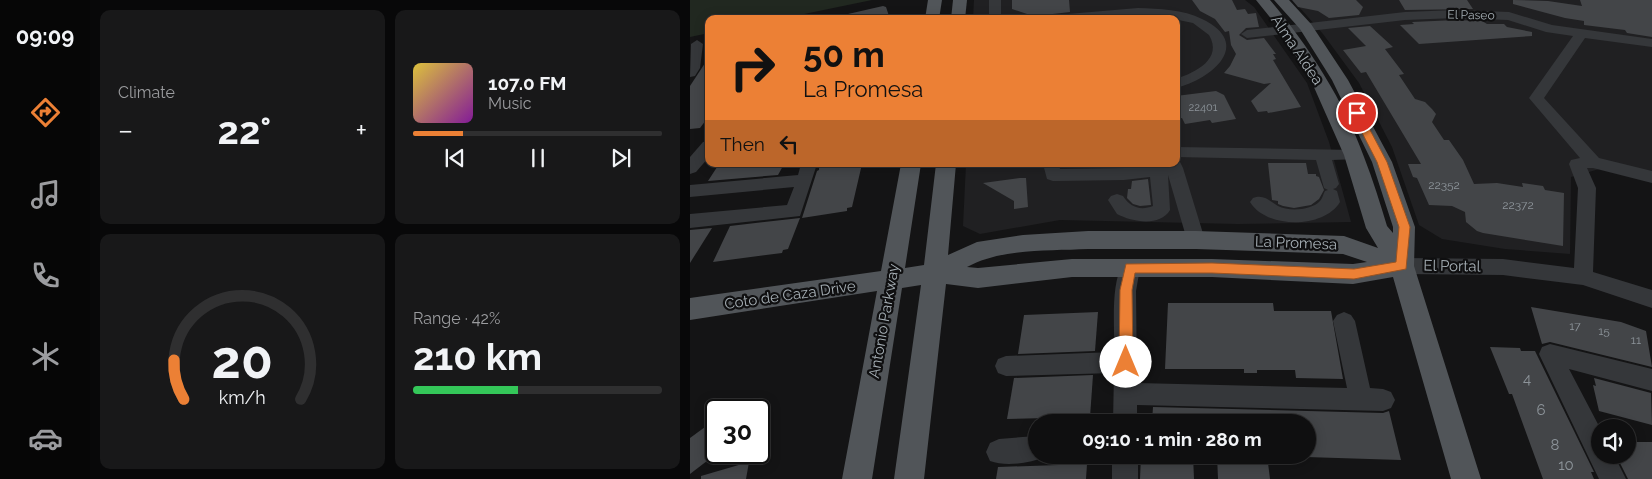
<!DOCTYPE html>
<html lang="en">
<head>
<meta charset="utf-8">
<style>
  :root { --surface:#0f0f10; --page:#181819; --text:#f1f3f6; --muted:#9b9c9f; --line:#2f2f30; --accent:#ec8035 }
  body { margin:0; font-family:Raleway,sans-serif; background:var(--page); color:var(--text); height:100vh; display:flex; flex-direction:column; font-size:19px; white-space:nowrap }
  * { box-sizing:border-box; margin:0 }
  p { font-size:16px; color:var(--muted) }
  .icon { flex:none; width:28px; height:28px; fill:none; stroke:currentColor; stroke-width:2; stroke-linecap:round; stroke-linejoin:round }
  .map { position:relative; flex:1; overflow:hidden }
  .sheet { display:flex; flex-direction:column; gap:10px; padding:10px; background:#080809; width:600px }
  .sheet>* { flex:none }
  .hud { position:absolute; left:15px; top:15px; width:475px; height:152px; border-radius:10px; box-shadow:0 2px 12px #0003,0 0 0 1px var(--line); background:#ec8035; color:#111; overflow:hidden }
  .tools { position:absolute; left:901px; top:419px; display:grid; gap:10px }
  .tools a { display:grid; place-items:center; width:45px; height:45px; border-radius:50%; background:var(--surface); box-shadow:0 2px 12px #0003,0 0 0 1px var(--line); font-size:25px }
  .speed { position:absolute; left:15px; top:399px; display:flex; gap:10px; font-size:25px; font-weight:700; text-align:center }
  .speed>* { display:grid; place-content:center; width:65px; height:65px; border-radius:50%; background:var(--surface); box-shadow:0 2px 12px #0003,0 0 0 1px var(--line); line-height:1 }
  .speed .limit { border:2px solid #111; border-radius:8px; background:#fff; color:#111 }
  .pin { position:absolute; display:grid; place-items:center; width:42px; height:42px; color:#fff; margin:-21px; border:2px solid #fff; border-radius:50%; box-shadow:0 1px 5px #0007 }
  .me { position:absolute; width:55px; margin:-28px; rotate:0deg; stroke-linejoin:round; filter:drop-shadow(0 0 4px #0008) }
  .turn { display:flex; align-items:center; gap:18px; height:105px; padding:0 15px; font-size:22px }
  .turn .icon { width:65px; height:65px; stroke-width:2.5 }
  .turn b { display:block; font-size:35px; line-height:42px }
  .then { display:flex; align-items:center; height:48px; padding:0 15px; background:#0003; gap:10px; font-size:19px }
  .big { font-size:38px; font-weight:700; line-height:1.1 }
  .sheet .tile { flex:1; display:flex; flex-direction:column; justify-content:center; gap:8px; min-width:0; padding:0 18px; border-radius:10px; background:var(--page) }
  .sheet .dial { align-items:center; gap:0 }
  .dial svg { height:130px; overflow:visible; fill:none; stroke:var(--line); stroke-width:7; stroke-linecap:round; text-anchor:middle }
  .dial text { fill:var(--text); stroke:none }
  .song { display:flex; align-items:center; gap:15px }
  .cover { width:60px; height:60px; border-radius:8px; background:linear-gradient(135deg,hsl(50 70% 55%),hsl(290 70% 35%)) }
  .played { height:5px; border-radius:2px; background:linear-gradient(90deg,var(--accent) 20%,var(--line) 20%) }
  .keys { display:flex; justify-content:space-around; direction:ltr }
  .heat { display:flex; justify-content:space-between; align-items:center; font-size:28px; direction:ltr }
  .charge { height:8px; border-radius:4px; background:linear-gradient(90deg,#34c759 42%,var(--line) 0) }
  .sheet .tiles { flex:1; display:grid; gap:10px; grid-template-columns:repeat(2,1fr) }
  .trip { position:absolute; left:338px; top:414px; width:288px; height:50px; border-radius:25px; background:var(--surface); box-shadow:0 2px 12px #0003,0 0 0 1px var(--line); font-weight:700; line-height:50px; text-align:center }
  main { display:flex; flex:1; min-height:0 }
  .tab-bar { display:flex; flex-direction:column; width:90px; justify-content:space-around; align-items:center; background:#060606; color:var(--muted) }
  .tab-bar .icon { width:35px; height:35px }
  .tab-bar .active { color:var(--accent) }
  .tab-bar b { font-size:22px; color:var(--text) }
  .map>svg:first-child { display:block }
  .built { fill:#202022 }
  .green { fill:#212820 }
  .building { fill:#434548 }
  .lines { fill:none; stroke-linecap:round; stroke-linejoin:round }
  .minor { fill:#35373a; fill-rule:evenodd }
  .major { fill:#515559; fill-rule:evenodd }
  .route { fill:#ec8035; stroke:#995322 }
  .labels { text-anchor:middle; stroke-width:4.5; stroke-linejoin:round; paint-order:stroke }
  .far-number-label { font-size:11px; fill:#8d949a }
  .far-street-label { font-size:12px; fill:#a6afb5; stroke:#0f0f10 }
  .number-label { font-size:12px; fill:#8d949a }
  .street-label { font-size:15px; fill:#a6afb5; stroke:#0f0f10 }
  .near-number-label { font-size:15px; fill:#8d949a }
</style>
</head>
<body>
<main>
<nav class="tab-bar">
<b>09:09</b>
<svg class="icon active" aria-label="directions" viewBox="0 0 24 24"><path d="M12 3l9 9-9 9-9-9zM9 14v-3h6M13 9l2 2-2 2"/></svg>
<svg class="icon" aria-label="music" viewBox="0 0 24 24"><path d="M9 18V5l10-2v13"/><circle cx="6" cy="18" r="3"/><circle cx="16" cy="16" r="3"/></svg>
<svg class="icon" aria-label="phone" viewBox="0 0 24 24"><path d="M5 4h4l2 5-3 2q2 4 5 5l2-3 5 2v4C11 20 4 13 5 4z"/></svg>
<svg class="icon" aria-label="climate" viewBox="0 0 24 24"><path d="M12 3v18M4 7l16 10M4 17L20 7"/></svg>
<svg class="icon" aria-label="car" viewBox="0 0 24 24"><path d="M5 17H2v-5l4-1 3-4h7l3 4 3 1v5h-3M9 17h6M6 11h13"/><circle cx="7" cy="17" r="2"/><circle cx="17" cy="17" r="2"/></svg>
</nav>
<section class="sheet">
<div class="tiles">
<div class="tile"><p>Climate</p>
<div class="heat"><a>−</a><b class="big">22°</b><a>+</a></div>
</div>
<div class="tile">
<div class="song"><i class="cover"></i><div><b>107.0 FM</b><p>Music</p></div></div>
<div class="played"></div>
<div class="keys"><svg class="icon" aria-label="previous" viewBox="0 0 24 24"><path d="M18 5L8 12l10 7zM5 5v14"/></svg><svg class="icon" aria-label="pause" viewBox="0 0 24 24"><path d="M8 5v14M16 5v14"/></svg><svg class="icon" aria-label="next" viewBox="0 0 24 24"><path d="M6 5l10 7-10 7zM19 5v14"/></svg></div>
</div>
<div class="tile dial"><svg viewBox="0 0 100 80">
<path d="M14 69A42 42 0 1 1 86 69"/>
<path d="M14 69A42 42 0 0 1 8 45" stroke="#ec8035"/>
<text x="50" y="56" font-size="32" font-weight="700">20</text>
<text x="50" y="72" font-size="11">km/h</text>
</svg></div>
<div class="tile"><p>Range · 42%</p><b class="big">210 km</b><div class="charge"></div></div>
</div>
</section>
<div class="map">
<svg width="962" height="479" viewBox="0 0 962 479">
  <rect width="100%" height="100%" fill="#141415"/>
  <g class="built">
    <polygon points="284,0 555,0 564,7 617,83 639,142 661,222 548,224 370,220 290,234 273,226 276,164 486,164 486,19 283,19"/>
    <polygon points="603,0 962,0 962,181 913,168 881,177 880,254 815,249 752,239 729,225 702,147 669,83 633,34"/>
  </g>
  <polygon class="green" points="0,0 182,0 90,19 19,19 19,33 0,37"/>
  <g class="building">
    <polygon points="322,0 379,0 380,12 337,17 337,14 322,9"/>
    <polygon points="502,0 542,0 547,10 555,9 558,14 566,13 569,27 556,28 549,35 557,40 574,38 586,54 583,54 586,59 583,60 611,107 578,113 577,111 568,112 561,101 581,83 574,84 534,73 540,66 546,54 541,45 539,31 535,32 525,19 510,11"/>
    <polygon points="602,0 666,0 673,7 669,15 639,18 628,11 608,7"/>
    <polygon points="709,0 777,0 783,9 715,10"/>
    <polygon points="823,0 858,1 892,6 890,0 962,0 962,37 937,33 935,30 894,25 894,21 875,18 823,4"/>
    <polygon points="193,6 196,7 200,19 164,19 162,15 158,14"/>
    <polygon points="766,20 792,21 797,24 814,24 817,27 842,32 842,36 729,44 710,25 724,24 722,22"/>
    <polygon points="680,26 703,47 695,49 714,74 709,75 725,99 735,102 742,109 746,114 742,122 754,140 759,140 773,160 784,184 807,183 833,187 832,183 853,186 855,190 874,193 873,246 793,233 787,231 776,222 775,212 762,206 739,205 727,178 723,177 718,164 731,164 676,72 671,73 653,50 676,46 658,28"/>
    <polygon points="19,57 19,116 10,128 0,129 0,86"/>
    <polygon points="526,91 534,95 546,119 522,123 520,120 495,124 492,118 486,119 486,96"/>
    <polygon points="578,163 616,163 618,174 626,174 626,176 629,177 634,190 629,199 621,205 604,208 593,206 588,204 588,201 582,200"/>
    <polygon points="29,164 90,164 88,166 93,166 88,175 18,181"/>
    <polygon points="129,164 172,164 162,207 157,208 157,211 112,218 127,171 129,170"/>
    <polygon points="330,178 336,178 338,207 324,209 324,201 293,183"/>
    <polygon points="458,179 461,205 450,206 443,204 437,198 438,189 441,189 442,181"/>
    <polygon points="110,218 98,249 93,250 92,253 23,262 40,226"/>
    <polygon points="22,228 0,263 0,230"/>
    <polygon points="478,303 583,303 584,311 641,311 653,379 606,378 605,370 567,370 567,373 554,373 554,369 475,369"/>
    <polygon points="841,307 931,322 956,331 962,367 860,342 852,344"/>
    <polygon points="408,312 405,351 328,354 334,315"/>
    <polygon points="800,347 830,348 831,351 845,351 904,472 901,472 904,479 853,479 822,394 819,394"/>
    <polygon points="403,375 400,417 317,419 324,378"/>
    <polygon points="904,378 961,393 962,425 909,411 903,385 906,386"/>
    <polygon points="463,407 693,413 699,411 711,460 616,457 616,422 462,422"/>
    <polygon points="26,419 26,454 0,474 0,438"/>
    <polygon points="938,442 962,442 962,479 938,479 926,455 938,455"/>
    <polygon points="451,455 503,455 504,479 450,479"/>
    <polygon points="527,455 577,455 580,479 528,479"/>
    <polygon points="59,462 56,479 11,479 11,476"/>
    <polygon points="397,464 396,479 306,479 308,467"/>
  </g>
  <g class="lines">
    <g class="minor">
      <rect x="299" y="0" width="12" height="19"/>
      <path d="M448,8c21,1 45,1 64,11 52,25 10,60 -26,69v-9c20,-7 47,-20 33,-44l-16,-12 -34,-7 -109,3 6,-4z"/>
      <polygon points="766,10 819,12 862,25 962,39 962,47 895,38 854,98 909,158 962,171 962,183 903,168 897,168 906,188 903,272 962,290 962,308 893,285 813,275 712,274 705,272 702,266 705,260 712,258 813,259 884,268 888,188 879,164 881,160 890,158 839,98 883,36 856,32 818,20 766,18 715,20 557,38 551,34 557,30 715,12"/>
      <polygon points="149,15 160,16 162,19 143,19"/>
      <polygon points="7,40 13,44 10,68 5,76 0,77 1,44"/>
      <polygon points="19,141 19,157 6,172 0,174 0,157 13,142"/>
      <path d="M486,147l178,3 6,1 2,4 -2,4 -28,1 7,24 -3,4 -3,1 4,2 3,11c-16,27 -74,27 -90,0l3,-4c11,-4 16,3 25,8 11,6 34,4 42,-5 3,-3 3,-7 5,-10l3,-1 -4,-2 -8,-28 -140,-3z"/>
      <path d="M486,159l3,1 4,8 22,72 -2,5 -7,2 -7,-2 -2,-5 -19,-65 2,35c-10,17 -38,12 -53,4l-9,-14 3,-4 6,-2 6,2c7,11 17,15 30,10l-3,-29 -26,3 -71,1 -6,-2 -4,-15h16l1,5 64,-1 52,-4z"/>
      <polygon points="111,164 127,164 110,216 0,228 0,214 97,205 104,187 0,197 0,185 108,175"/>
      <path d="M440,260l7,2 3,6 -4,23 1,92 210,5 -14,-67 4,-6 7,-3 7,3 4,6 15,67 13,1 8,3 4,8 -4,8 -8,3 -246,-6v17h-24l1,-49 -108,3 -8,-3 -3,-7 3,-7 8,-3 108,-4c1,-28 -4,-64 9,-90z"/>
      <polygon points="860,344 962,369 962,391 879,369 910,428 910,455 924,455 936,479 909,479 849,354 852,347"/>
      <path d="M346,436v19h10l-1,2c-15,6 -39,10 -55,4l-4,-9 4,-9 9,-4z"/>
      <rect x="422" y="455" width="26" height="24"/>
    </g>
    <g class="major">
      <polygon points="238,0 252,0 249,19 235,19"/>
      <polygon points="263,0 277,0 275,19 261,19"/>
      <path d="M566,0h14c38,45 74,101 94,157 9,23 16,46 23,69l6,7v-6l-21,-65 -40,-82 -32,-51 -26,-29h15l22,24 37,56 44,82 23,65 -1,39 67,213h-30l-58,-202 -40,7 -141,-7h-140l-94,11 -32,-4 -22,195h-30l27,-194 -19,3 -30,191h-30l35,-188 -187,29v-22l191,-27 20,-107h20l-16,104 19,-3 12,-101h20l-8,91 29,-13 46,-7 65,-4h108l148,5 34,12 -12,-20 -22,-73 -31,-70 -32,-54zM398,249h108l147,5 24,8 -14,2 -141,-5h-140l-94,9 -11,-1c35,-19 82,-16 121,-18z"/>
    </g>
  </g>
  <polygon class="route" points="667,110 671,113 697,162 720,227 716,269 664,279 522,273 445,273 442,290 443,362 441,366 436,368 431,366 429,362 430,290 436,264 522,263 664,269 706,262 709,227 687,162 662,113"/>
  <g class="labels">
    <g class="far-number-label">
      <text x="513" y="111">22401</text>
    </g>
    <g class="far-street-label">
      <text transform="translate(781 15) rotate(1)" y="4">El Paseo</text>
    </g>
    <g class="number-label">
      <text x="754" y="189">22352</text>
      <text x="828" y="209">22372</text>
      <text x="885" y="330">17</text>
      <text x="914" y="335">15</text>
      <text x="946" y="344">11</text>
    </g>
    <g class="street-label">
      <text transform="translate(607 50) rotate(56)" y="5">Alma Aldea</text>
      <text transform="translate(606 243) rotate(2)" y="5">La Promesa</text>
      <text transform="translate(762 266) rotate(1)" y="5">El Portal</text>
      <text transform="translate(100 295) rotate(-8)" y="5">Coto de Caza Drive</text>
      <text transform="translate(194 321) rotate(-80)" y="5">Antonio Parkway</text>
    </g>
    <g class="near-number-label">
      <text x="837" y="384">4</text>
      <text x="851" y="415">6</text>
      <text x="865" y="450">8</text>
      <text x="876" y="470">10</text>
    </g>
  </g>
</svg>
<div class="tools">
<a><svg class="icon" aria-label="sound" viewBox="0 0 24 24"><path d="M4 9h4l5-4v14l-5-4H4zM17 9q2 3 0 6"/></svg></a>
</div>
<div class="speed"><div class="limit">30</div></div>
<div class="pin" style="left:667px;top:113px;background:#d93025"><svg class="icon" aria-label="arrive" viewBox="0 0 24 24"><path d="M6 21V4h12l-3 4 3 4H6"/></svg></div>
<svg class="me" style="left:436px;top:362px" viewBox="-20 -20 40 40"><circle r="19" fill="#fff"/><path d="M0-13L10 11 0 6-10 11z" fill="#ec8035"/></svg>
<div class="trip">09:10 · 1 min · 280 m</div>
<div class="hud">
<div class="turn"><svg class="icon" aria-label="right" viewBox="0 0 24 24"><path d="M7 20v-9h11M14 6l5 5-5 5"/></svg><div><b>50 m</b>La Promesa</div></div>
<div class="then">Then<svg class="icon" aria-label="left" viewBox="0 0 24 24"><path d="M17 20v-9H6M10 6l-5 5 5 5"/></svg></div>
</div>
</div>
</main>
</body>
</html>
